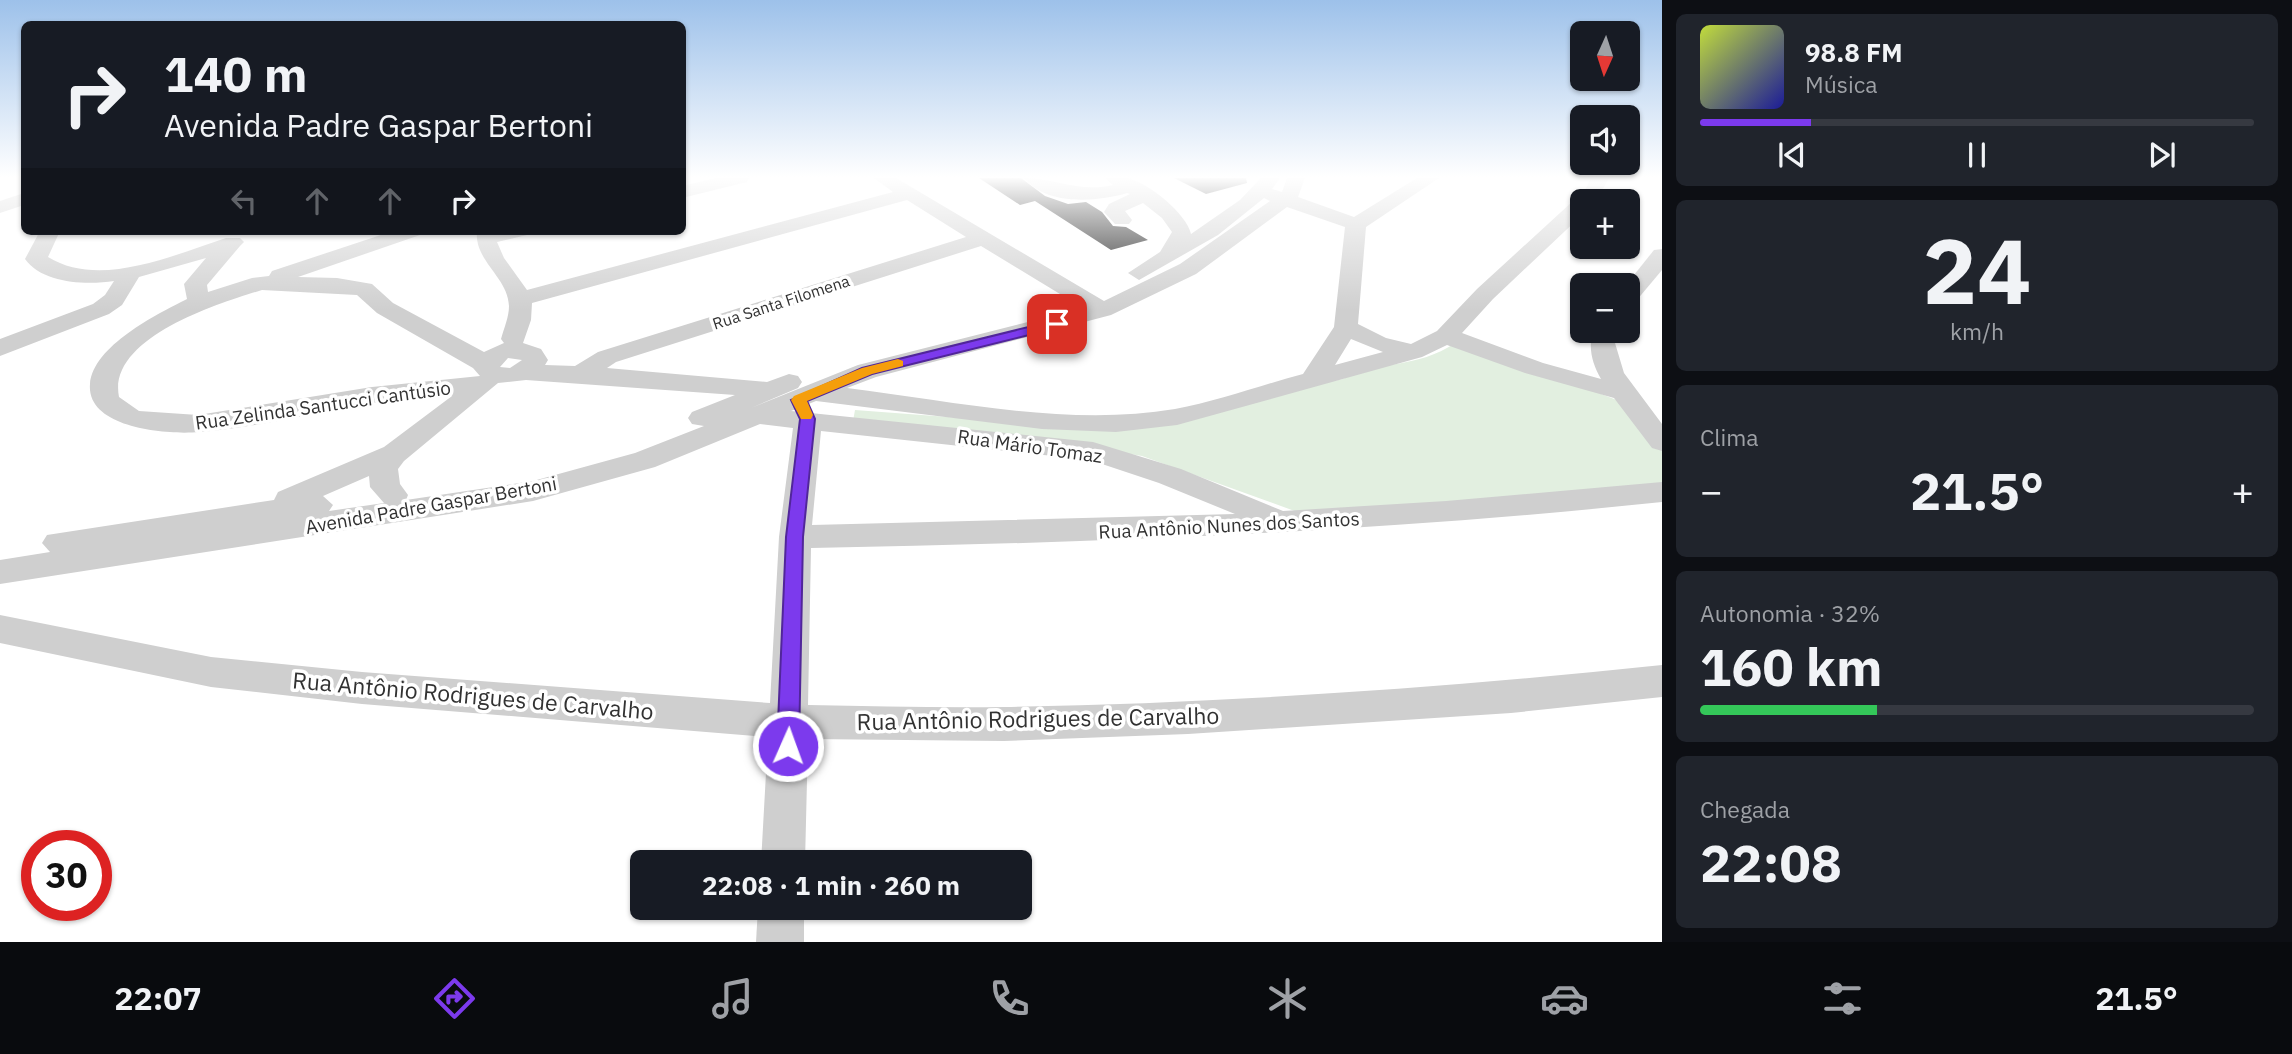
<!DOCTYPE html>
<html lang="pt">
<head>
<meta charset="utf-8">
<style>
  :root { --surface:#171b24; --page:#20242c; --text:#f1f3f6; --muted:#9ea1a6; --line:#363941; --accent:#7c3aed }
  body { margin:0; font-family:"IBM Plex Sans",sans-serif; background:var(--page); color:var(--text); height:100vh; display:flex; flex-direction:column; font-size:26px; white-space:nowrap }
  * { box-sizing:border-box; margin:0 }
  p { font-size:23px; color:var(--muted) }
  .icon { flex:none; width:38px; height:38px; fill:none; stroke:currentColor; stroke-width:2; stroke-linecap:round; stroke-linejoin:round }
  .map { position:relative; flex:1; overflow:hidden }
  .side { display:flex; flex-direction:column; gap:14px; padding:14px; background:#0d0f14; width:630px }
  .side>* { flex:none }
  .hud { position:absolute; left:21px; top:21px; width:665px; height:214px; border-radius:10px; box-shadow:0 2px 5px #0004; background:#171b24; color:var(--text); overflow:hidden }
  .needle { width:46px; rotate:183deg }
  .fabs { position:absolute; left:1570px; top:21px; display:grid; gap:14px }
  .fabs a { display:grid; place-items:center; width:70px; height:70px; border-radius:10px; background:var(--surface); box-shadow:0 2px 5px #0004; font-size:35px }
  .speed { position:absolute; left:21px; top:830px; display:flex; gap:14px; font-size:35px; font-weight:700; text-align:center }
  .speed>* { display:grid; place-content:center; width:91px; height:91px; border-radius:50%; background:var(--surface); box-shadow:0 2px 5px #0004; line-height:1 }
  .speed .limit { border:10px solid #d22; background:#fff; color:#111 }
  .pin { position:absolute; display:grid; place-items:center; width:60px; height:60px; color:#fff; margin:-30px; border-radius:14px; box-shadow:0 4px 10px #0006 }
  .me { position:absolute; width:77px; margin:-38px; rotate:2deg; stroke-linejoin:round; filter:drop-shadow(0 0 5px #0008) }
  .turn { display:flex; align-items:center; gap:24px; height:147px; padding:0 28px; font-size:32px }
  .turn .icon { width:91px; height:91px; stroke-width:2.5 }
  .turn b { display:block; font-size:49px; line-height:60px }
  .lanes { display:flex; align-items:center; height:66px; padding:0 28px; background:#0003; justify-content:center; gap:35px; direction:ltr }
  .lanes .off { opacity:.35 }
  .big { font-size:52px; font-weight:700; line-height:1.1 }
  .side .card { flex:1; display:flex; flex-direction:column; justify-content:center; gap:10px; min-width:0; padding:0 24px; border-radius:10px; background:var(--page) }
  .side .dial { align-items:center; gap:0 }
  .dial b { font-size:91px; line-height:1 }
  .song { display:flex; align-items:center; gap:21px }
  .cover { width:84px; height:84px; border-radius:10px; background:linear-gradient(135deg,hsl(70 70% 55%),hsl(240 70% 35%)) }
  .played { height:7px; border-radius:4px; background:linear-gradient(90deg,var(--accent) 20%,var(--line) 20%) }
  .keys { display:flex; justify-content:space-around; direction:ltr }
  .heat { display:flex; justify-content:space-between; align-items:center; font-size:38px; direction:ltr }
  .charge { height:10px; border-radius:5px; background:linear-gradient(90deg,#34c759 32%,var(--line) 0) }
  .trip { position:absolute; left:630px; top:850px; width:402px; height:70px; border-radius:10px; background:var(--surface); box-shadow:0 2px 5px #0004; font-weight:700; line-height:70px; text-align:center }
  .dock { display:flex; height:112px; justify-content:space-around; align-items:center; background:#090b0e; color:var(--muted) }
  .dock .icon { width:49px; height:49px }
  .dock .selected { color:var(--accent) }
  .dock b { font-size:32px; color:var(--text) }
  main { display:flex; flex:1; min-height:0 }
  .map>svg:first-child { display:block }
  .green { fill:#e2efe0 }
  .building { fill:#191919 }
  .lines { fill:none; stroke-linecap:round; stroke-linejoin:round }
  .minor { fill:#cfcfcf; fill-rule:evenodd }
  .route { fill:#7c3aed; stroke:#51269a; stroke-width:2 }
  .slow { fill:#f59e0b }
  .labels { text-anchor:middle; stroke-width:7; stroke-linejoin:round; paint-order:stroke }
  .far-street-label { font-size:16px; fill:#323232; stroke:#fff }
  .street-label { font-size:19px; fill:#323232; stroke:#fff }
  .near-street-label { font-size:23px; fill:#323232; stroke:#fff }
</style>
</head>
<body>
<main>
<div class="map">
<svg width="1662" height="942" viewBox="0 0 1662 942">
  <rect width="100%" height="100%" fill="#fff"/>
  <path class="green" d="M1455,343l34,8 133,51 40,43v39l-359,30 -161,-58 -59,-10 -230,-25 2,-11 265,20c78,-3 147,-37 223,-51 36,-19 74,-10 112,-36z"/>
  <g class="building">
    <polygon points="979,178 1021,178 1045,196 1068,204 1086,202 1102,212 1113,226 1126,227 1148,240 1111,250 1035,201 1020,205"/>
    <polygon points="1174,178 1246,178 1247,183 1206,194"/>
  </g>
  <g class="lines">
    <g class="minor">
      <polygon points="716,178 749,178 747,182 682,198 682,186"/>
      <path d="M874,178h22l208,123 76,-37 90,-63 -6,-3 -46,37 -79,45 -11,-7 32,-21 12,-20 -10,-14 -19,-15 -18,8 7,9 -3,4h-14l-11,-12 5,-8 21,-10 -3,-1c-31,9 -80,13 -103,-15 32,0 56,15 89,7l-8,-7c7,0 15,-1 22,0 21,4 60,36 64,56l49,-34 21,-22h19l-8,11 10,3 5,-14h18l-7,19 56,20 63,-39h22l-73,49 -8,97 28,14 25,6 26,-13 40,-42 108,-99 6,-12h18l-13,23h-14v14l-89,84 -31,34 81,30 58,16c-9,-16 -13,-31 -8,-48h24l-2,12 9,30 38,51v27l-10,-3 -38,-50 -89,-25 -78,-28 -25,12 -245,68 -61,7 -74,-3 -226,-28 -25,10 302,31 88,27 102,42 163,-10 216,-19v20c-283,30 -567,41 -851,46l-3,157c66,1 131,3 197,2 219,-4 439,-19 657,-42v32l-151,16 -323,21 -184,7 -196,-2 -3,124h-44l7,-126 -406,-33 -151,-17 -211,-44v-28l211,42 151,15 408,31 9,-166 14,-109 -33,-4 -105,43 -122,34 -533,83v-24l50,-8 -8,-9 5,-8 227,-35 4,-8 106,-45 68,-51c-28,2 -57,3 -85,8 -55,9 -112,24 -168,28 -30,3 -113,-3 -109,-48 3,-38 67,-70 97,-85l-3,-15 22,-26 -67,19 -17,28 -13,9 -109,42v-17l93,-35 12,-9 9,-14c-27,4 -71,3 -89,-22l15,-28h20l-12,26c52,32 125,-2 178,-19h14l4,4 -4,4 -33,39 1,7 44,-14 17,-2 3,-5 121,-40h30l-3,4 -122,42 39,1 35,6 21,19 91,49 20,-9 -3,-4c3,-11 8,-22 8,-33 -1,-29 -35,-45 -32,-75h53l-3,4 -30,7 7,16 23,32 366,-98zM907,200l59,37 -368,115 -23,14 -30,-1 3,-5 -7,-11 -18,-6 8,-23 1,-17zM1287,207l58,20 -11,100 -31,47c-42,11 -85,27 -128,35 -107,18 -222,-8 -328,-21l29,-11 235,-62 85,-41zM981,246l102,62 -225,57 -107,43 47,-20 4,-6 -4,-6 -9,-2 -22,8 -160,-14 9,-6zM262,290l95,5 20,18 96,55 7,8 -108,11 -174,28 -59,-4 -20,-14c-12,-59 100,-94 143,-107zM1351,339l32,13 -48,13zM508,358l14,2 -12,8 -10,-1zM526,380l209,15 -43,17 -4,6 4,6 12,2 -69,27 -102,28 -127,19 2,-5 -8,-11 -2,-15 6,-8 94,-78zM821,431l269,29 69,23 76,31 -423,11zM369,476l1,11 14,16 -55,8 4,-6 -10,-9z"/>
      <polygon points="24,193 24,205 0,213 0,201"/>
      <polygon points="1662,249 1662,270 1636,301 1628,303 1626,285 1654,250"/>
      <polygon points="758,908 804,908 804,942 756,942"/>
    </g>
  </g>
  <linearGradient id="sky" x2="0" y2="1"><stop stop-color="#9dc1ea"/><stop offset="0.57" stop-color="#fff"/><stop offset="1" stop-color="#fff" stop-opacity="0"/></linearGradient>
  <rect width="1662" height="310" fill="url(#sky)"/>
  <polygon class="route" points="1057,320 1063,324 1061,327 872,374 807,401 815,419 803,537 799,746 795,752 788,755 780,752 777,746 786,537 800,419 791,400 862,368"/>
  <polygon class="slow" points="898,359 903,361 903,366 872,374 807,401 813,415 811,419 801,419 791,400 794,396 862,368"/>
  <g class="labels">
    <g class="far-street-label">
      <text transform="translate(781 302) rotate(-18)" y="6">Rua Santa Filomena</text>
    </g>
    <g class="street-label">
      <text transform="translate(323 405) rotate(-8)" y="7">Rua Zelinda Santucci Cantúsio</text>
      <text transform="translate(1030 446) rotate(8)" y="7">Rua Mário Tomaz</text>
      <text transform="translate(431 505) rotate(-10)" y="7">Avenida Padre Gaspar Bertoni</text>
      <text transform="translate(1229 525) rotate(-3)" y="7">Rua Antônio Nunes dos Santos</text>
    </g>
    <g class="near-street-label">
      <text transform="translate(473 696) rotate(5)" y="8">Rua Antônio Rodrigues de Carvalho</text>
      <text transform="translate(1038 719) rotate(-1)" y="8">Rua Antônio Rodrigues de Carvalho</text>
    </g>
  </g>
</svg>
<div class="fabs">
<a><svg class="needle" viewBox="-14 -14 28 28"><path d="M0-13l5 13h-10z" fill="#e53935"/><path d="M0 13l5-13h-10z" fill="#9ea1a6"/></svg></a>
<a><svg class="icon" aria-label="sound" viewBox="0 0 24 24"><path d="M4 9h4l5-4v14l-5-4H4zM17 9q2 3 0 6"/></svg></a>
<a>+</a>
<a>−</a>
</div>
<div class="speed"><div class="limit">30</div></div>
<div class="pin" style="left:1057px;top:324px;background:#d93025"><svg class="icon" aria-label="arrive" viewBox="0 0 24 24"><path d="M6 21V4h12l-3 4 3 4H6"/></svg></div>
<svg class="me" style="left:788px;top:746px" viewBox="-20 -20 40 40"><circle r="17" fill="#7c3aed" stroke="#fff" stroke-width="3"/><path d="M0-11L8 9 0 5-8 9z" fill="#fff"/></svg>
<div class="trip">22:08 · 1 min · 260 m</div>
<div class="hud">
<div class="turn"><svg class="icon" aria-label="right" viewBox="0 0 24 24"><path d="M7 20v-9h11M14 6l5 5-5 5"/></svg><div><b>140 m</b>Avenida Padre Gaspar Bertoni</div></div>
<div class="lanes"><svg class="icon off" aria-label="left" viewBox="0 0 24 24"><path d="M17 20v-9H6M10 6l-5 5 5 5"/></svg><svg class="icon off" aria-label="ahead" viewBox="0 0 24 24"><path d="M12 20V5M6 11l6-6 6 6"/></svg><svg class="icon off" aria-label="ahead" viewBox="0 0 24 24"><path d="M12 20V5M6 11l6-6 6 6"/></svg><svg class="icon" aria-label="right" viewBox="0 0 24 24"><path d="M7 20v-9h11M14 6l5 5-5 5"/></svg></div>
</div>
</div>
<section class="side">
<div class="card">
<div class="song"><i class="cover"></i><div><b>98.8 FM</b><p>Música</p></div></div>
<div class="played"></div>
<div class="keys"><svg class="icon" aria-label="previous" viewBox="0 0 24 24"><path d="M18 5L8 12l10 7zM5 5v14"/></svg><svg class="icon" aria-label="pause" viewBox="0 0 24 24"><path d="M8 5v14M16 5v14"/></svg><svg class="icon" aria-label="next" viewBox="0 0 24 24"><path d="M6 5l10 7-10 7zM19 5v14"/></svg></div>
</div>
<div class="card dial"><b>24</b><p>km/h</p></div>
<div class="card"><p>Clima</p>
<div class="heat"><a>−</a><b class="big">21.5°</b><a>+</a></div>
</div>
<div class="card"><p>Autonomia · 32%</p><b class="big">160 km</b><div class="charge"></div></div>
<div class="card"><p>Chegada</p><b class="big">22:08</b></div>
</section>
</main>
<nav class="dock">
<b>22:07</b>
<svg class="icon selected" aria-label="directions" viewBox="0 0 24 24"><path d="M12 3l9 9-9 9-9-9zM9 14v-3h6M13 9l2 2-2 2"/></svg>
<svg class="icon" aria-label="music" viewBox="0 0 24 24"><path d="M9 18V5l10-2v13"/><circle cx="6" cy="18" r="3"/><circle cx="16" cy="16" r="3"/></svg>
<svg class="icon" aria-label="phone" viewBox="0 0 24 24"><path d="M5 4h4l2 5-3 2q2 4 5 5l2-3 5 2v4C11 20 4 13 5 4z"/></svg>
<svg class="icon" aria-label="climate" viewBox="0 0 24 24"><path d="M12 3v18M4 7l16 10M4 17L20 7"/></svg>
<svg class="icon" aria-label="car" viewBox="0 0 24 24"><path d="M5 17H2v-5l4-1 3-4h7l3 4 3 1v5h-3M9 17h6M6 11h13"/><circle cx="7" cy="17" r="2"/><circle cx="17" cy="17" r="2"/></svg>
<svg class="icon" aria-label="filters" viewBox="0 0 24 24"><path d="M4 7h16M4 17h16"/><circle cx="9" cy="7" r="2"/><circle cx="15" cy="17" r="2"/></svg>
<b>21.5°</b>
</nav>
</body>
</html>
